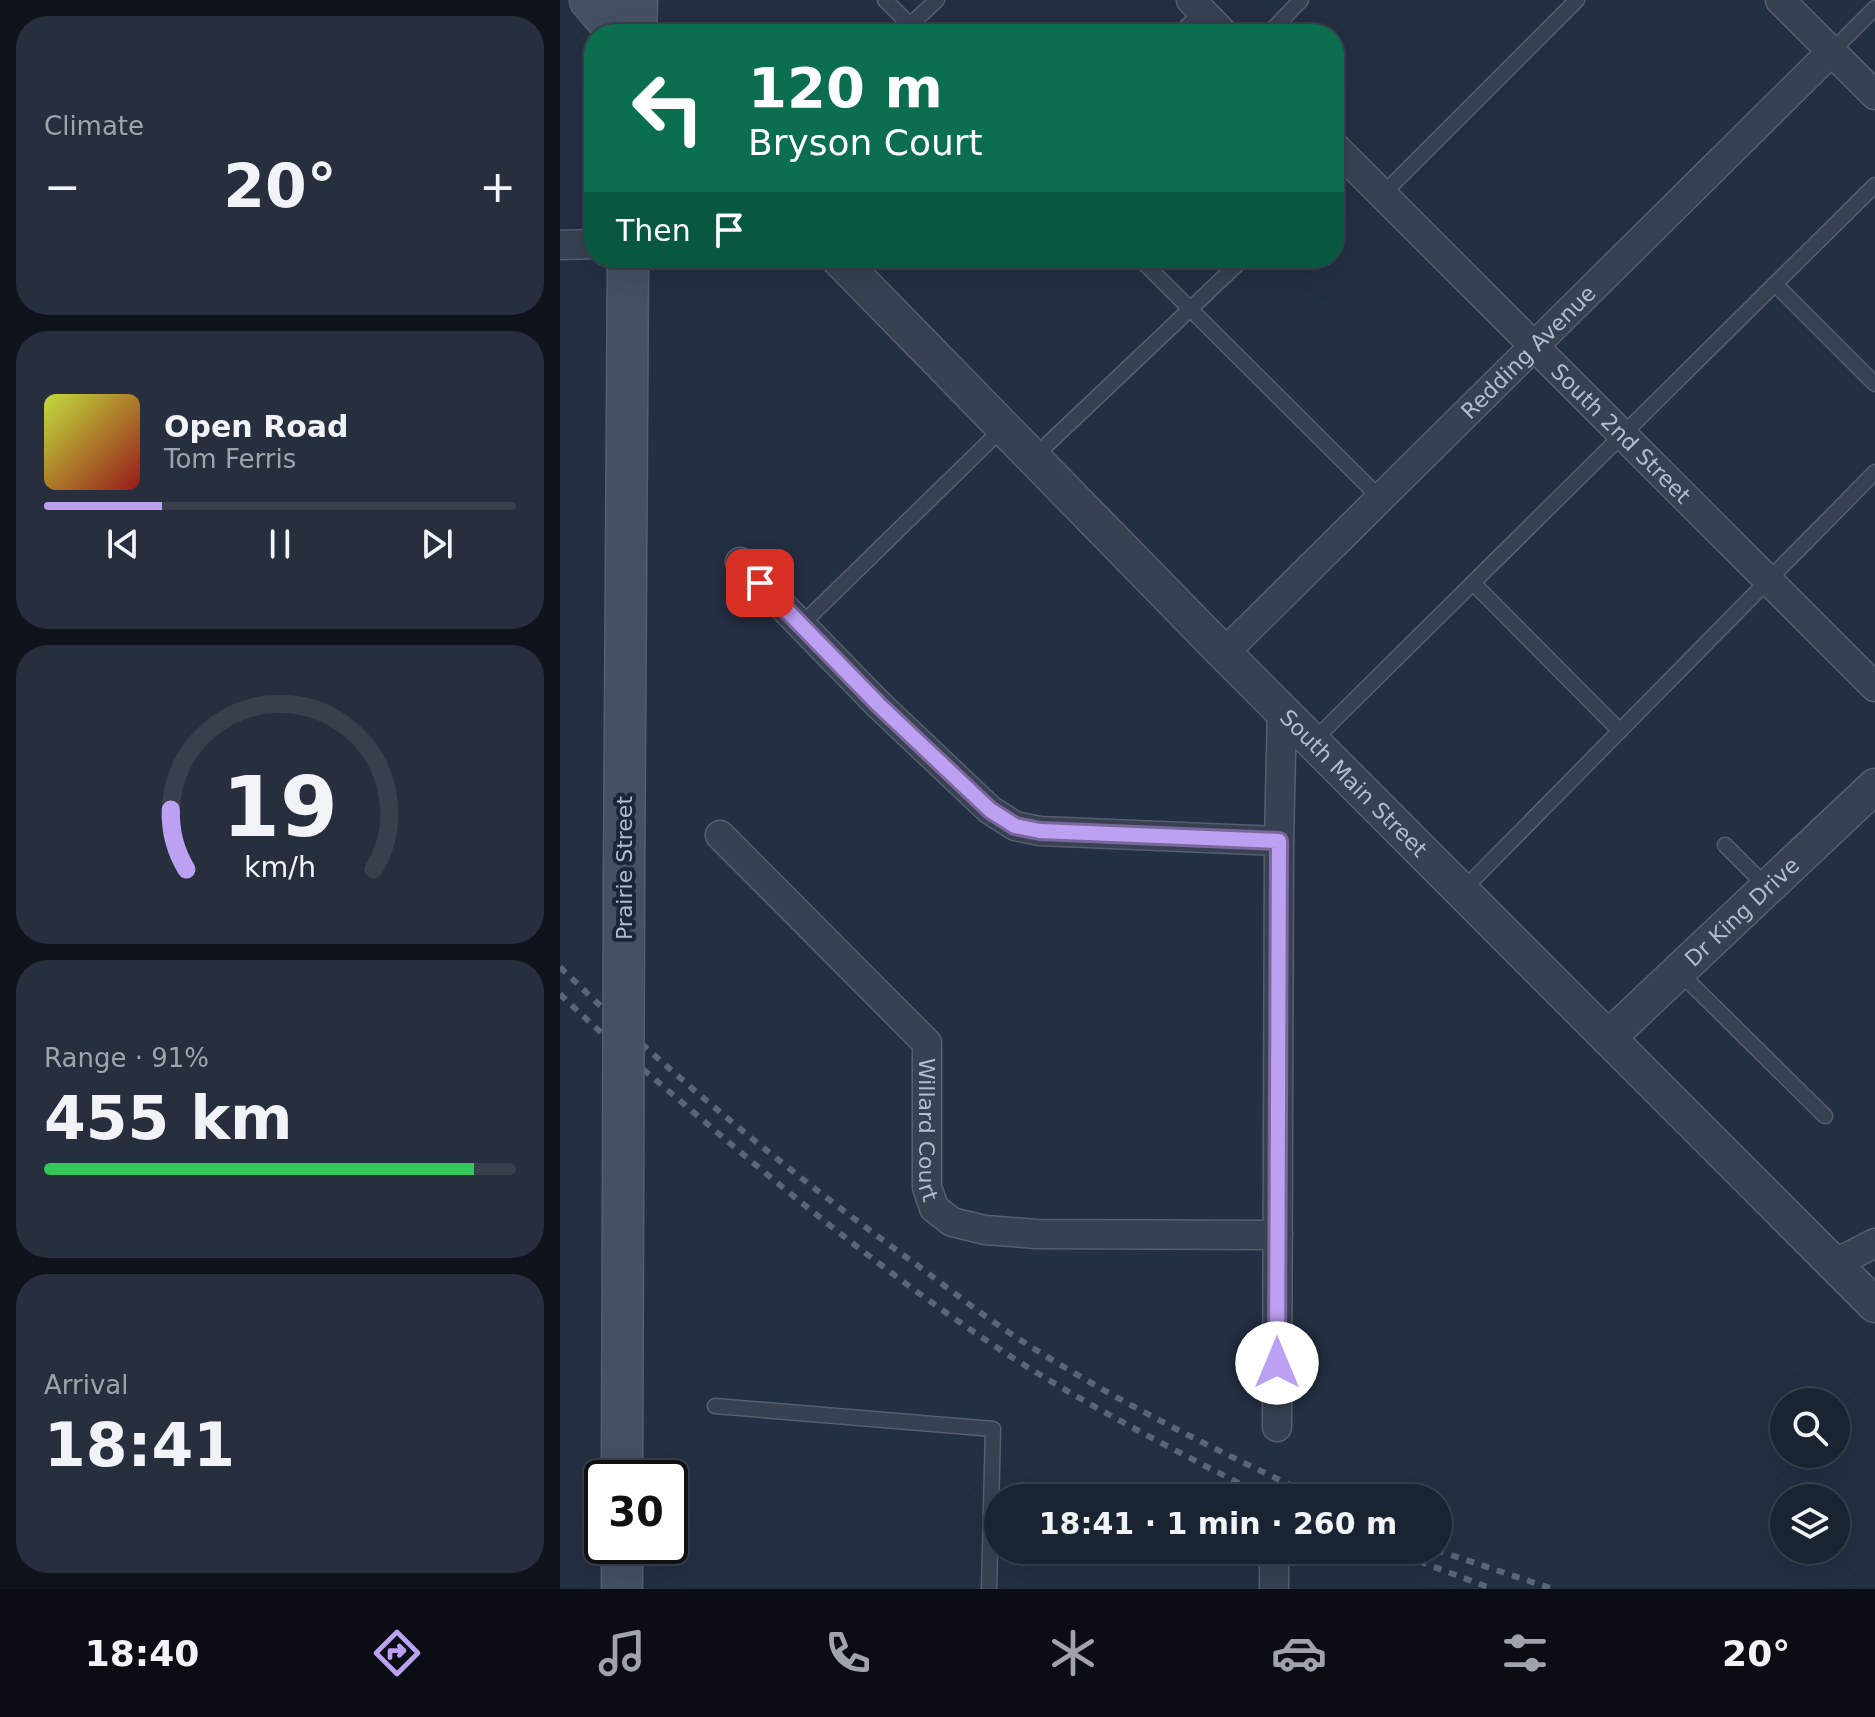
<!DOCTYPE html>
<html lang="en">
<head>
<meta charset="utf-8">
<style>
  :root { --surface:#1a2332; --page:#272f3e; --text:#f1f3f6; --muted:#9fa4ac; --line:#38404d; --accent:#bca0f2 }
  body { margin:0; font-family:"DejaVu Sans",sans-serif; background:var(--page); color:var(--text); height:100vh; display:flex; flex-direction:column; font-size:30px; white-space:nowrap }
  * { box-sizing:border-box; margin:0 }
  p { font-size:26px; color:var(--muted) }
  .icon { flex:none; width:44px; height:44px; fill:none; stroke:currentColor; stroke-width:2; stroke-linecap:round; stroke-linejoin:round }
  .map { position:relative; flex:1; overflow:hidden }
  .details { display:flex; flex-direction:column; gap:16px; padding:16px; background:#0e131c; width:560px }
  .details>* { flex:none }
  .banner { position:absolute; left:24px; top:24px; width:760px; height:244px; border-radius:32px; box-shadow:0 8px 32px #0002,0 0 0 2px var(--line); background:#0b6e4f; color:#fff; overflow:hidden }
  .fabs { position:absolute; left:1210px; top:1388px; display:grid; gap:16px }
  .fabs a { display:grid; place-items:center; width:80px; height:80px; border-radius:50%; background:var(--surface); box-shadow:0 8px 32px #0002,0 0 0 2px var(--line); font-size:40px }
  .speed { position:absolute; left:24px; top:1460px; display:flex; gap:16px; font-size:40px; font-weight:700; text-align:center }
  .speed>* { display:grid; place-content:center; width:104px; height:104px; border-radius:50%; background:var(--surface); box-shadow:0 8px 32px #0002,0 0 0 2px var(--line); line-height:1 }
  .speed .limit { border:4px solid #111; border-radius:12px; background:#fff; color:#111 }
  .pin { position:absolute; display:grid; place-items:center; width:68px; height:68px; color:#fff; margin:-34px; border-radius:16px; box-shadow:0 4px 12px #0006 }
  .me { position:absolute; width:88px; margin:-44px; rotate:0deg; stroke-linejoin:round; filter:drop-shadow(0 0 6px #0008) }
  .turn { display:flex; align-items:center; gap:28px; height:168px; padding:0 32px; font-size:36px }
  .turn .icon { width:104px; height:104px; stroke-width:2.5 }
  .turn b { display:block; font-size:56px; line-height:68px }
  .then { display:flex; align-items:center; height:76px; padding:0 32px; background:#0003; gap:16px; font-size:30px }
  .big { font-size:60px; font-weight:700; line-height:1.1 }
  .details .tile { flex:1; display:flex; flex-direction:column; justify-content:center; gap:12px; min-width:0; padding:0 28px; border-radius:32px; background:var(--page) }
  .details .dial { align-items:center; gap:0 }
  .dial svg { height:208px; overflow:visible; fill:none; stroke:var(--line); stroke-width:7; stroke-linecap:round; text-anchor:middle }
  .dial text { fill:var(--text); stroke:none }
  .song { display:flex; align-items:center; gap:24px }
  .cover { width:96px; height:96px; border-radius:12px; background:linear-gradient(135deg,hsl(70 70% 55%),hsl(0 70% 35%)) }
  .played { height:8px; border-radius:4px; background:linear-gradient(90deg,var(--accent) 25%,var(--line) 25%) }
  .keys { display:flex; justify-content:space-around; direction:ltr }
  .heat { display:flex; justify-content:space-between; align-items:center; font-size:44px; direction:ltr }
  .charge { height:12px; border-radius:6px; background:linear-gradient(90deg,#34c759 91%,var(--line) 0) }
  .trip { position:absolute; left:424px; top:1484px; width:468px; height:80px; border-radius:40px; background:var(--surface); box-shadow:0 8px 32px #0002,0 0 0 2px var(--line); font-weight:700; line-height:80px; text-align:center }
  .menu { display:flex; height:128px; justify-content:space-around; align-items:center; background:#0a0e14; color:var(--muted) }
  .menu .icon { width:56px; height:56px }
  .menu .active { color:var(--accent) }
  .menu b { font-size:36px; color:var(--text) }
  main { display:flex; flex:1; min-height:0 }
  .map>svg:first-child { display:block }
  .lines { fill:none; stroke-linecap:round; stroke-linejoin:round }
  .service-casing { stroke:#555f6f; stroke-width:17 }
  .minor-casing { stroke:#555f6f; stroke-width:31 }
  .tertiary-casing { stroke:#555f6f; stroke-width:37 }
  .secondary-casing { stroke:#555f6f; stroke-width:43 }
  .service { stroke:#374151; stroke-width:14 }
  .minor { stroke:#374151; stroke-width:28 }
  .tertiary { stroke:#374151; stroke-width:34 }
  .secondary { stroke:#455064; stroke-width:40 }
  .rail { stroke:#596578; stroke-width:6; stroke-dasharray:8 8; stroke-linecap:butt }
  .secondary-bridge-casing { stroke:#555f6f; stroke-width:43; stroke-linecap:butt }
  .secondary-bridge { stroke:#455064; stroke-width:40 }
  .route-casing { stroke:#7a689d; stroke-width:20 }
  .route { stroke:#bca0f2; stroke-width:14 }
  .labels { text-anchor:middle; stroke-width:8; stroke-linejoin:round; paint-order:stroke }
  .street-label { font-size:22px; fill:#b3bccc; stroke:#1c2636 }
</style>
</head>
<body>
<main>
<section class="details">
<div class="tile"><p>Climate</p>
<div class="heat"><a>−</a><b class="big">20°</b><a>+</a></div>
</div>
<div class="tile">
<div class="song"><i class="cover"></i><div><b>Open Road</b><p>Tom Ferris</p></div></div>
<div class="played"></div>
<div class="keys"><svg class="icon" aria-label="previous" viewBox="0 0 24 24"><path d="M18 5L8 12l10 7zM5 5v14"/></svg><svg class="icon" aria-label="pause" viewBox="0 0 24 24"><path d="M8 5v14M16 5v14"/></svg><svg class="icon" aria-label="next" viewBox="0 0 24 24"><path d="M6 5l10 7-10 7zM19 5v14"/></svg></div>
</div>
<div class="tile dial"><svg viewBox="0 0 100 80">
<path d="M14 69A42 42 0 1 1 86 69"/>
<path d="M14 69A42 42 0 0 1 8 46" stroke="#bca0f2"/>
<text x="50" y="56" font-size="32" font-weight="700">19</text>
<text x="50" y="72" font-size="11">km/h</text>
</svg></div>
<div class="tile"><p>Range · 91%</p><b class="big">455 km</b><div class="charge"></div></div>
<div class="tile"><p>Arrival</p><b class="big">18:41</b></div>
</section>
<div class="map">
<svg width="1315" height="1589" viewBox="0 0 1315 1589">
  <rect width="100%" height="100%" fill="#232f42"/>
  <g class="lines">
    <g class="service-casing">
      <g id="service">
        <polyline points="325,0 359,34"/>
        <polyline points="350,25 377,0"/>
        <polyline points="619,34 643,11"/>
        <polyline points="708,34 741,0"/>
        <polyline points="1272,51 1315,8"/>
        <polyline points="823,194 1017,0"/>
        <polyline points="579,258 819,497"/>
        <polyline points="1215,284 1315,384"/>
        <polyline points="474,457 684,258"/>
        <polyline points="913,583 1060,731"/>
        <polyline points="241,625 444,427"/>
        <polyline points="753,741 1315,185"/>
        <polyline points="1165,845 1207,887"/>
        <polyline points="902,891 1315,472"/>
        <polyline points="1119,972 1265,1116"/>
        <polyline points="155,1406 433,1429 429,1589"/>
      </g>
    </g>
    <g class="minor-casing">
      <g id="minor">
        <polyline points="631,0 664,34"/>
        <polyline points="1220,0 1315,95"/>
        <path id="s1" d="M774,146l541,541"/>
        <polyline points="0,245 34,244"/>
        <polyline points="180,562 318,704 430,810 455,826 480,831 719,841"/>
        <path id="s2" d="M664,653l608,-602"/>
        <path id="s3" d="M160,835l207,208v144l7,21 18,14 33,8 52,4 241,1"/>
        <polyline points="1274,1264 1315,1243"/>
        <polyline points="717,1427 719,841 722,711"/>
        <polyline points="714,1550 714,1589"/>
      </g>
    </g>
    <g class="tertiary-casing">
      <g id="tertiary">
        <path id="s4" d="M278,258l386,395 651,652"/>
        <path id="s5" d="M1048,1038l267,-252"/>
      </g>
    </g>
    <g class="secondary-casing">
      <g id="secondary">
        <polyline points="30,0 59,34"/>
        <polyline points="76,34 77,0"/>
        <polyline points="64,881 68,258"/>
        <polyline points="62,1478 63,1204"/>
        <polyline points="62,1589 62,1546"/>
      </g>
    </g>
    <use href="#service" class="service"/>
    <use href="#minor" class="minor"/>
    <use href="#tertiary" class="tertiary"/>
    <use href="#secondary" class="secondary"/>
    <g class="rail">
      <path d="M0,967c111,109 231,207 357,298 35,26 70,54 108,78 93,59 192,108 293,155"/>
      <path d="M0,994c46,45 96,86 145,128 98,84 200,166 308,236 82,52 169,96 255,140"/>
      <polyline points="829,1550 933,1589"/>
      <polyline points="876,1550 993,1589"/>
    </g>
    <g class="secondary-bridge-casing">
      <polyline id="secondary-bridge" points="63,1204 64,881"/>
    </g>
    <use href="#secondary-bridge" class="secondary-bridge"/>
  </g>
  <g class="lines">
    <g class="route-casing">
      <polyline id="route" points="200,583 318,704 430,810 455,826 480,831 719,841 717,1363"/>
    </g>
    <use href="#route" class="route"/>
  </g>
  <g class="labels">
    <g class="street-label">
      <text dy="8" stroke="none"><textPath href="#s2" startOffset="428">Redding Avenue</textPath></text>
      <text dy="8" stroke="none"><textPath href="#s1" startOffset="406">South 2nd Street</textPath></text>
      <text dy="8" stroke="none"><textPath href="#s4" startOffset="736">South Main Street</textPath></text>
      <text transform="translate(64 868) rotate(-90)" y="8">Prairie Street</text>
      <text dy="8" stroke="none"><textPath href="#s5" startOffset="184">Dr King Drive</textPath></text>
      <text dy="8" stroke="none"><textPath href="#s3" startOffset="380">Willard Court</textPath></text>
    </g>
  </g>
</svg>
<div class="fabs">
<a><svg class="icon" aria-label="search" viewBox="0 0 24 24"><circle cx="10" cy="10" r="6"/><path d="M15 15l6 6"/></svg></a>
<a><svg class="icon" aria-label="layers" viewBox="0 0 24 24"><path d="M12 4l9 5-9 5-9-5zM3 14l9 5 9-5"/></svg></a>
</div>
<div class="speed"><div class="limit">30</div></div>
<div class="pin" style="left:200px;top:583px;background:#d93025"><svg class="icon" aria-label="arrive" viewBox="0 0 24 24"><path d="M6 21V4h12l-3 4 3 4H6"/></svg></div>
<svg class="me" style="left:717px;top:1363px" viewBox="-20 -20 40 40"><circle r="19" fill="#fff"/><path d="M0-13L10 11 0 6-10 11z" fill="#bca0f2"/></svg>
<div class="trip">18:41 · 1 min · 260 m</div>
<div class="banner">
<div class="turn"><svg class="icon" aria-label="left" viewBox="0 0 24 24"><path d="M17 20v-9H6M10 6l-5 5 5 5"/></svg><div><b>120 m</b>Bryson Court</div></div>
<div class="then">Then<svg class="icon" aria-label="arrive" viewBox="0 0 24 24"><path d="M6 21V4h12l-3 4 3 4H6"/></svg></div>
</div>
</div>
</main>
<nav class="menu">
<b>18:40</b>
<svg class="icon active" aria-label="directions" viewBox="0 0 24 24"><path d="M12 3l9 9-9 9-9-9zM9 14v-3h6M13 9l2 2-2 2"/></svg>
<svg class="icon" aria-label="music" viewBox="0 0 24 24"><path d="M9 18V5l10-2v13"/><circle cx="6" cy="18" r="3"/><circle cx="16" cy="16" r="3"/></svg>
<svg class="icon" aria-label="phone" viewBox="0 0 24 24"><path d="M5 4h4l2 5-3 2q2 4 5 5l2-3 5 2v4C11 20 4 13 5 4z"/></svg>
<svg class="icon" aria-label="climate" viewBox="0 0 24 24"><path d="M12 3v18M4 7l16 10M4 17L20 7"/></svg>
<svg class="icon" aria-label="car" viewBox="0 0 24 24"><path d="M5 17H2v-5l4-1 3-4h7l3 4 3 1v5h-3M9 17h6M6 11h13"/><circle cx="7" cy="17" r="2"/><circle cx="17" cy="17" r="2"/></svg>
<svg class="icon" aria-label="filters" viewBox="0 0 24 24"><path d="M4 7h16M4 17h16"/><circle cx="9" cy="7" r="2"/><circle cx="15" cy="17" r="2"/></svg>
<b>20°</b>
</nav>
</body>
</html>
